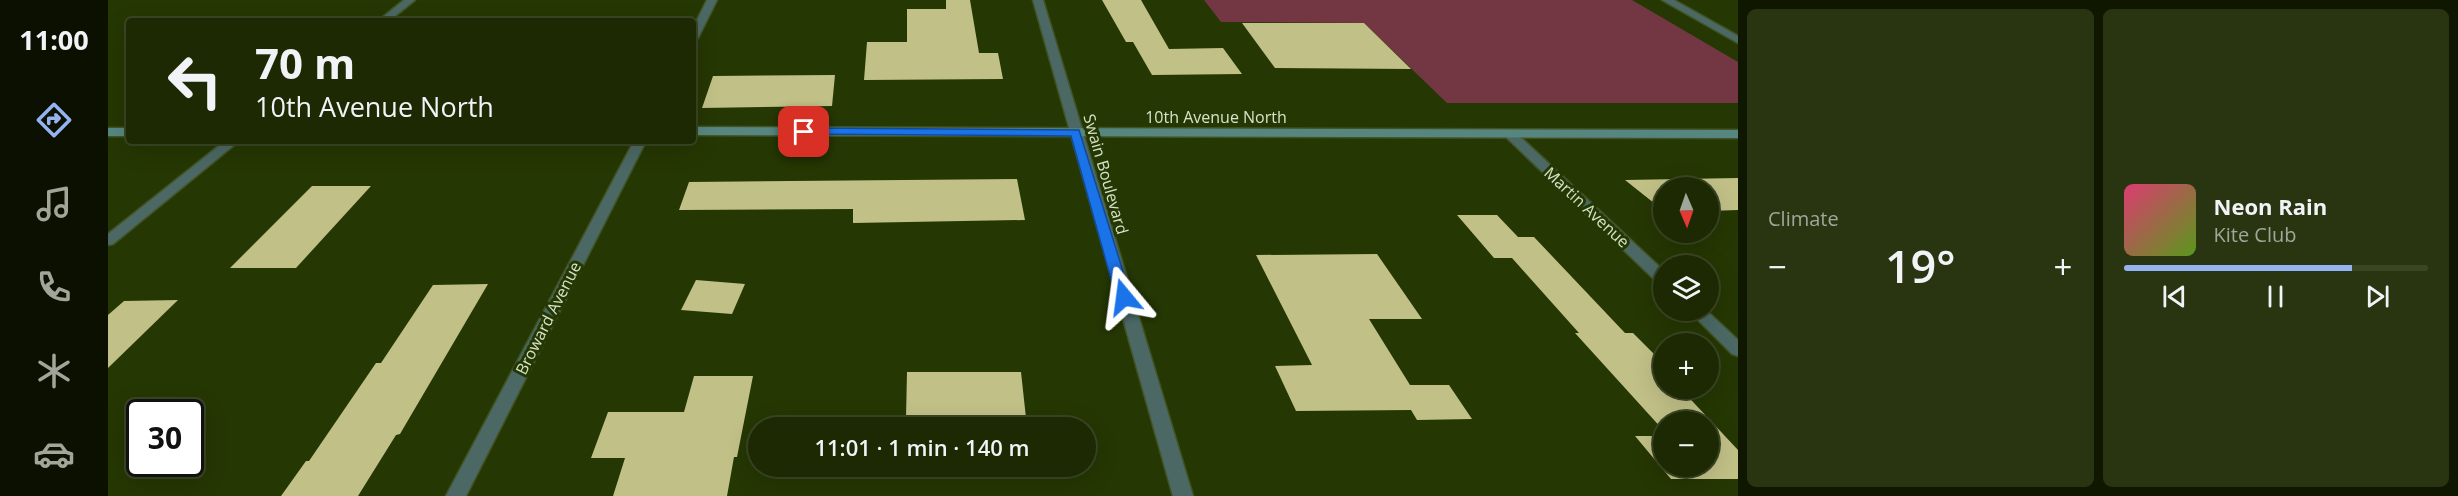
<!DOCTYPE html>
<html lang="en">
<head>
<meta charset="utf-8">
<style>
  :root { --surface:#1c2902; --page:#293511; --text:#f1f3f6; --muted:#a0a699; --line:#3a4524; --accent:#95b2f1 }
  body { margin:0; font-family:"Open Sans",sans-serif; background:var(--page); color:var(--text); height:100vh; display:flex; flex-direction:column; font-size:22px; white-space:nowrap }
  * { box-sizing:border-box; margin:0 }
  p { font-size:20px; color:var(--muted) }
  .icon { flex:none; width:33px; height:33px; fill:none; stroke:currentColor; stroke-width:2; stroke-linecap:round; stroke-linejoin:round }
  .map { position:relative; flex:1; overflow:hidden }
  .side { display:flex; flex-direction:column; gap:9px; padding:9px; background:#0f1701; width:720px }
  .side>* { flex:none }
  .guide { position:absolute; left:18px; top:18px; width:570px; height:126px; border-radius:6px; box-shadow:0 6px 24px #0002,0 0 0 2px var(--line); background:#1c2902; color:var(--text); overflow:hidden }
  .needle { width:39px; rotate:178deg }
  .buttons { position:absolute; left:1545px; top:177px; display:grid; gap:12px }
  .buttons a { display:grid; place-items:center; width:66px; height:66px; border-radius:50%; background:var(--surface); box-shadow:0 6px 24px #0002,0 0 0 2px var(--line); font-size:30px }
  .speed { position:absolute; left:18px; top:399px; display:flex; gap:12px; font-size:30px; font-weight:700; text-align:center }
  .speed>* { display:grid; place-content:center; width:78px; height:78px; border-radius:50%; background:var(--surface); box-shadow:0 6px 24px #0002,0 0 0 2px var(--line); line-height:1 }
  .speed .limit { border:3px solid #111; border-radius:9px; background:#fff; color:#111 }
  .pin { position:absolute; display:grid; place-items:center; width:51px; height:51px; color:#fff; margin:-26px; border-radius:12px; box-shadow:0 3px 9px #0006 }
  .me { position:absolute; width:66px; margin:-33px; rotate:344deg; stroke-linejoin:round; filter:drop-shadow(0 0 4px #0008) }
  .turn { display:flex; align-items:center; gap:21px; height:126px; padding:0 30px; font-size:27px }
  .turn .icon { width:78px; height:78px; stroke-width:2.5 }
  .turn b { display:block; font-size:42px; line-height:51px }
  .big { font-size:45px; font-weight:600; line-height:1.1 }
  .side .widget { flex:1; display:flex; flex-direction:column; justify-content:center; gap:9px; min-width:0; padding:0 21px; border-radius:9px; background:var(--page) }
  .song { display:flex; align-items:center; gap:18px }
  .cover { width:72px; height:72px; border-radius:9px; background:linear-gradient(135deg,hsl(340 70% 55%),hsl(90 70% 35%)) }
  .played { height:6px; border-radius:3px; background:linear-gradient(90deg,var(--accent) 75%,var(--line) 75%) }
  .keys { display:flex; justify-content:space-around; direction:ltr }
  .heat { display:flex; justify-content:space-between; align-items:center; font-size:33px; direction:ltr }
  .side .tiles { flex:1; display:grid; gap:9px; grid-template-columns:repeat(2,1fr) }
  .trip { position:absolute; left:640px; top:417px; width:348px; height:60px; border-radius:30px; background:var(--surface); box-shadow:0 6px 24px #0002,0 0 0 2px var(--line); font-weight:600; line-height:60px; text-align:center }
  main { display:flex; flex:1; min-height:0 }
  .tab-bar { display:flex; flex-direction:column; width:108px; justify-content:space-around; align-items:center; background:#0b1001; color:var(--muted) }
  .tab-bar .icon { width:42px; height:42px }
  .tab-bar .current { color:var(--accent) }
  .tab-bar b { font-size:27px; color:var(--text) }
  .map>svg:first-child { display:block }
  .green { fill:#733744 }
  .building { fill:#c1c087 }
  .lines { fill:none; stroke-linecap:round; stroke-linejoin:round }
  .street-casing { stroke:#415323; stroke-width:3 }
  .secondary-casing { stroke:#415323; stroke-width:3 }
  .street { fill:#4b6864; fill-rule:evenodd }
  .secondary { fill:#578681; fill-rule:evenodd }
  .route { fill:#1a73e8; stroke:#114b97; stroke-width:1.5 }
  .labels { text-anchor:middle; stroke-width:6; stroke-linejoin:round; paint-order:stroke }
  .street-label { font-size:16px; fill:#d6e3c8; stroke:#253703 }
</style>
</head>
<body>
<main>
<nav class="tab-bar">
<b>11:00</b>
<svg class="icon current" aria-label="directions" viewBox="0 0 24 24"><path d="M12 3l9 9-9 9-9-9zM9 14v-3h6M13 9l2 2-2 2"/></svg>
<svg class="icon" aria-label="music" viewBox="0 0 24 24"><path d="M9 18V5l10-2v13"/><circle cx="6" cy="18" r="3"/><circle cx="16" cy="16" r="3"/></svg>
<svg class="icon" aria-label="phone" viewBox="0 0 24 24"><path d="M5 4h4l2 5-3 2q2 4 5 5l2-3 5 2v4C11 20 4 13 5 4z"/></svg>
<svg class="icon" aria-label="climate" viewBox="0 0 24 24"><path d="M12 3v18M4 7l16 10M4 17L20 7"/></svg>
<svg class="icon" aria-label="car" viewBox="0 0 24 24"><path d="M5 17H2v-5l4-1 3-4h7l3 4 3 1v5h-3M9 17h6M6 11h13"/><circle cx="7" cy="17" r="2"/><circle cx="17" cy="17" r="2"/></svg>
</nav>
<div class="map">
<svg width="1630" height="496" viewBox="0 0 1630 496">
  <rect width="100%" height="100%" fill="#253703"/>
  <polygon class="green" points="1096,0 1524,0 1630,62 1630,103 1339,103 1256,23 1113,22"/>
  <g class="building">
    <polygon points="838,0 862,0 871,53 890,53 895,79 756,80 759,42 799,42 799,9 838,9"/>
    <polygon points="994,0 1033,0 1061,49 1115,48 1134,74 1044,75 1025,42 1018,42"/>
    <polygon points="1134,23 1256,23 1303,69 1167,68"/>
    <polygon points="727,75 724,106 594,108 605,76"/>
    <polygon points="1630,178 1630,210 1600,211 1600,188 1556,188 1556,211 1517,180"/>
    <polygon points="909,179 917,220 745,223 745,209 571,210 581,182"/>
    <polygon points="204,186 263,186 188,268 122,268"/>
    <polygon points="1349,215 1389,215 1410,237 1426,237 1517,333 1525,333 1556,364 1556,388 1572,388 1630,450 1630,479 1563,479 1527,436 1556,436 1556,466 1600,466 1600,422 1556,422 1556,431 1467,333 1471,333 1404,258 1386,258"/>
    <polygon points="1269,254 1314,319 1261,319 1302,385 1341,385 1364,419 1309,420 1303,410 1188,411 1167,366 1204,365 1148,255"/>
    <polygon points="588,280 637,284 624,314 573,310"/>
    <polygon points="380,284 292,434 288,435 250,496 173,496 198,461 201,461 268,363 273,363 325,285"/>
    <polygon points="70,300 0,368 0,315 16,301"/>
    <polygon points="799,372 913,372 918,418 798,418"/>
    <polygon points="586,376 645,376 629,457 626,457 619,496 505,496 517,458 483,458 500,412 576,412"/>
  </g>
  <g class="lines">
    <g class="street-casing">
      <g id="street">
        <polygon points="296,0 307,0 281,21 270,21"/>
        <polygon points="599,0 609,0 590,38 585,41 585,28"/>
        <polygon points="925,0 935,0 1085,496 1065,496"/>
        <polygon points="1554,0 1566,0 1630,36 1630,43"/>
        <polygon points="1403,131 1407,132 1556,271 1556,285 1550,283 1399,138 1397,135 1399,132"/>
        <polygon points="117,141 131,141 5,244 0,245 0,234"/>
        <polygon points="526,141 538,141 358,496 338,496"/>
        <polygon points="1580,310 1598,310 1630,340 1630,356 1624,354"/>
      </g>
    </g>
    <g class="secondary-casing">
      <g id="secondary">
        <polygon points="585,127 1630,130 1630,138 585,135"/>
        <rect x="0" y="128" width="21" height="8"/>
      </g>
    </g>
    <use href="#street" class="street"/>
    <use href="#secondary" class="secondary"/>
  </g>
  <polygon class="route" points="696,128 971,130 1023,297 1016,302 1008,297 963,136 692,134 692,129"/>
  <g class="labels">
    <g class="street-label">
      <text x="1108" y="123">10th Avenue North</text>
      <text transform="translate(998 174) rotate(74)" y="6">Swain Boulevard</text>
      <text transform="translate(1479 207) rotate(43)" y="6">Martin Avenue</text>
      <text transform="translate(440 318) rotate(-63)" y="6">Broward Avenue</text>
    </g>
  </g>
</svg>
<div class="buttons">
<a><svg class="needle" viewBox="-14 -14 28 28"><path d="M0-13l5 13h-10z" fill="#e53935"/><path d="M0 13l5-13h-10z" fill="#a0a699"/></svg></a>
<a><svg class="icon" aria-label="layers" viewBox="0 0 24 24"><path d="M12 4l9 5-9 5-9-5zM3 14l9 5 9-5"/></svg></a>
<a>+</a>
<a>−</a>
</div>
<div class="speed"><div class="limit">30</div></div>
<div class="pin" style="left:696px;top:132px;background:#d93025"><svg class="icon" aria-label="arrive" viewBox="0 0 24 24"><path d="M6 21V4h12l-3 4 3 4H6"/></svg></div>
<svg class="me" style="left:1016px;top:297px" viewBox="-20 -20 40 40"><path d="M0-17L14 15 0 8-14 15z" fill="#1a73e8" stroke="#fff" stroke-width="4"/></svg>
<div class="trip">11:01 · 1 min · 140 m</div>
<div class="guide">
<div class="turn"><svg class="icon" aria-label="left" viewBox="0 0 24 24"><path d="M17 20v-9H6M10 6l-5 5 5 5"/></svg><div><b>70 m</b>10th Avenue North</div></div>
</div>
</div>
<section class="side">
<div class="tiles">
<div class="widget"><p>Climate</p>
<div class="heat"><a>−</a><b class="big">19°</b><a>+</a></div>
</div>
<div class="widget">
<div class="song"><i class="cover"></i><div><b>Neon Rain</b><p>Kite Club</p></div></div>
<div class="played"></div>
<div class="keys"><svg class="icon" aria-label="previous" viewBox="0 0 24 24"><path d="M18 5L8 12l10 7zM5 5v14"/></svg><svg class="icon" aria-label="pause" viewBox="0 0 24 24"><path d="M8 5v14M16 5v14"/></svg><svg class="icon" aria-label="next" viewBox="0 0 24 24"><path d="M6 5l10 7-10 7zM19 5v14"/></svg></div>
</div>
</div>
</section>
</main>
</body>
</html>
